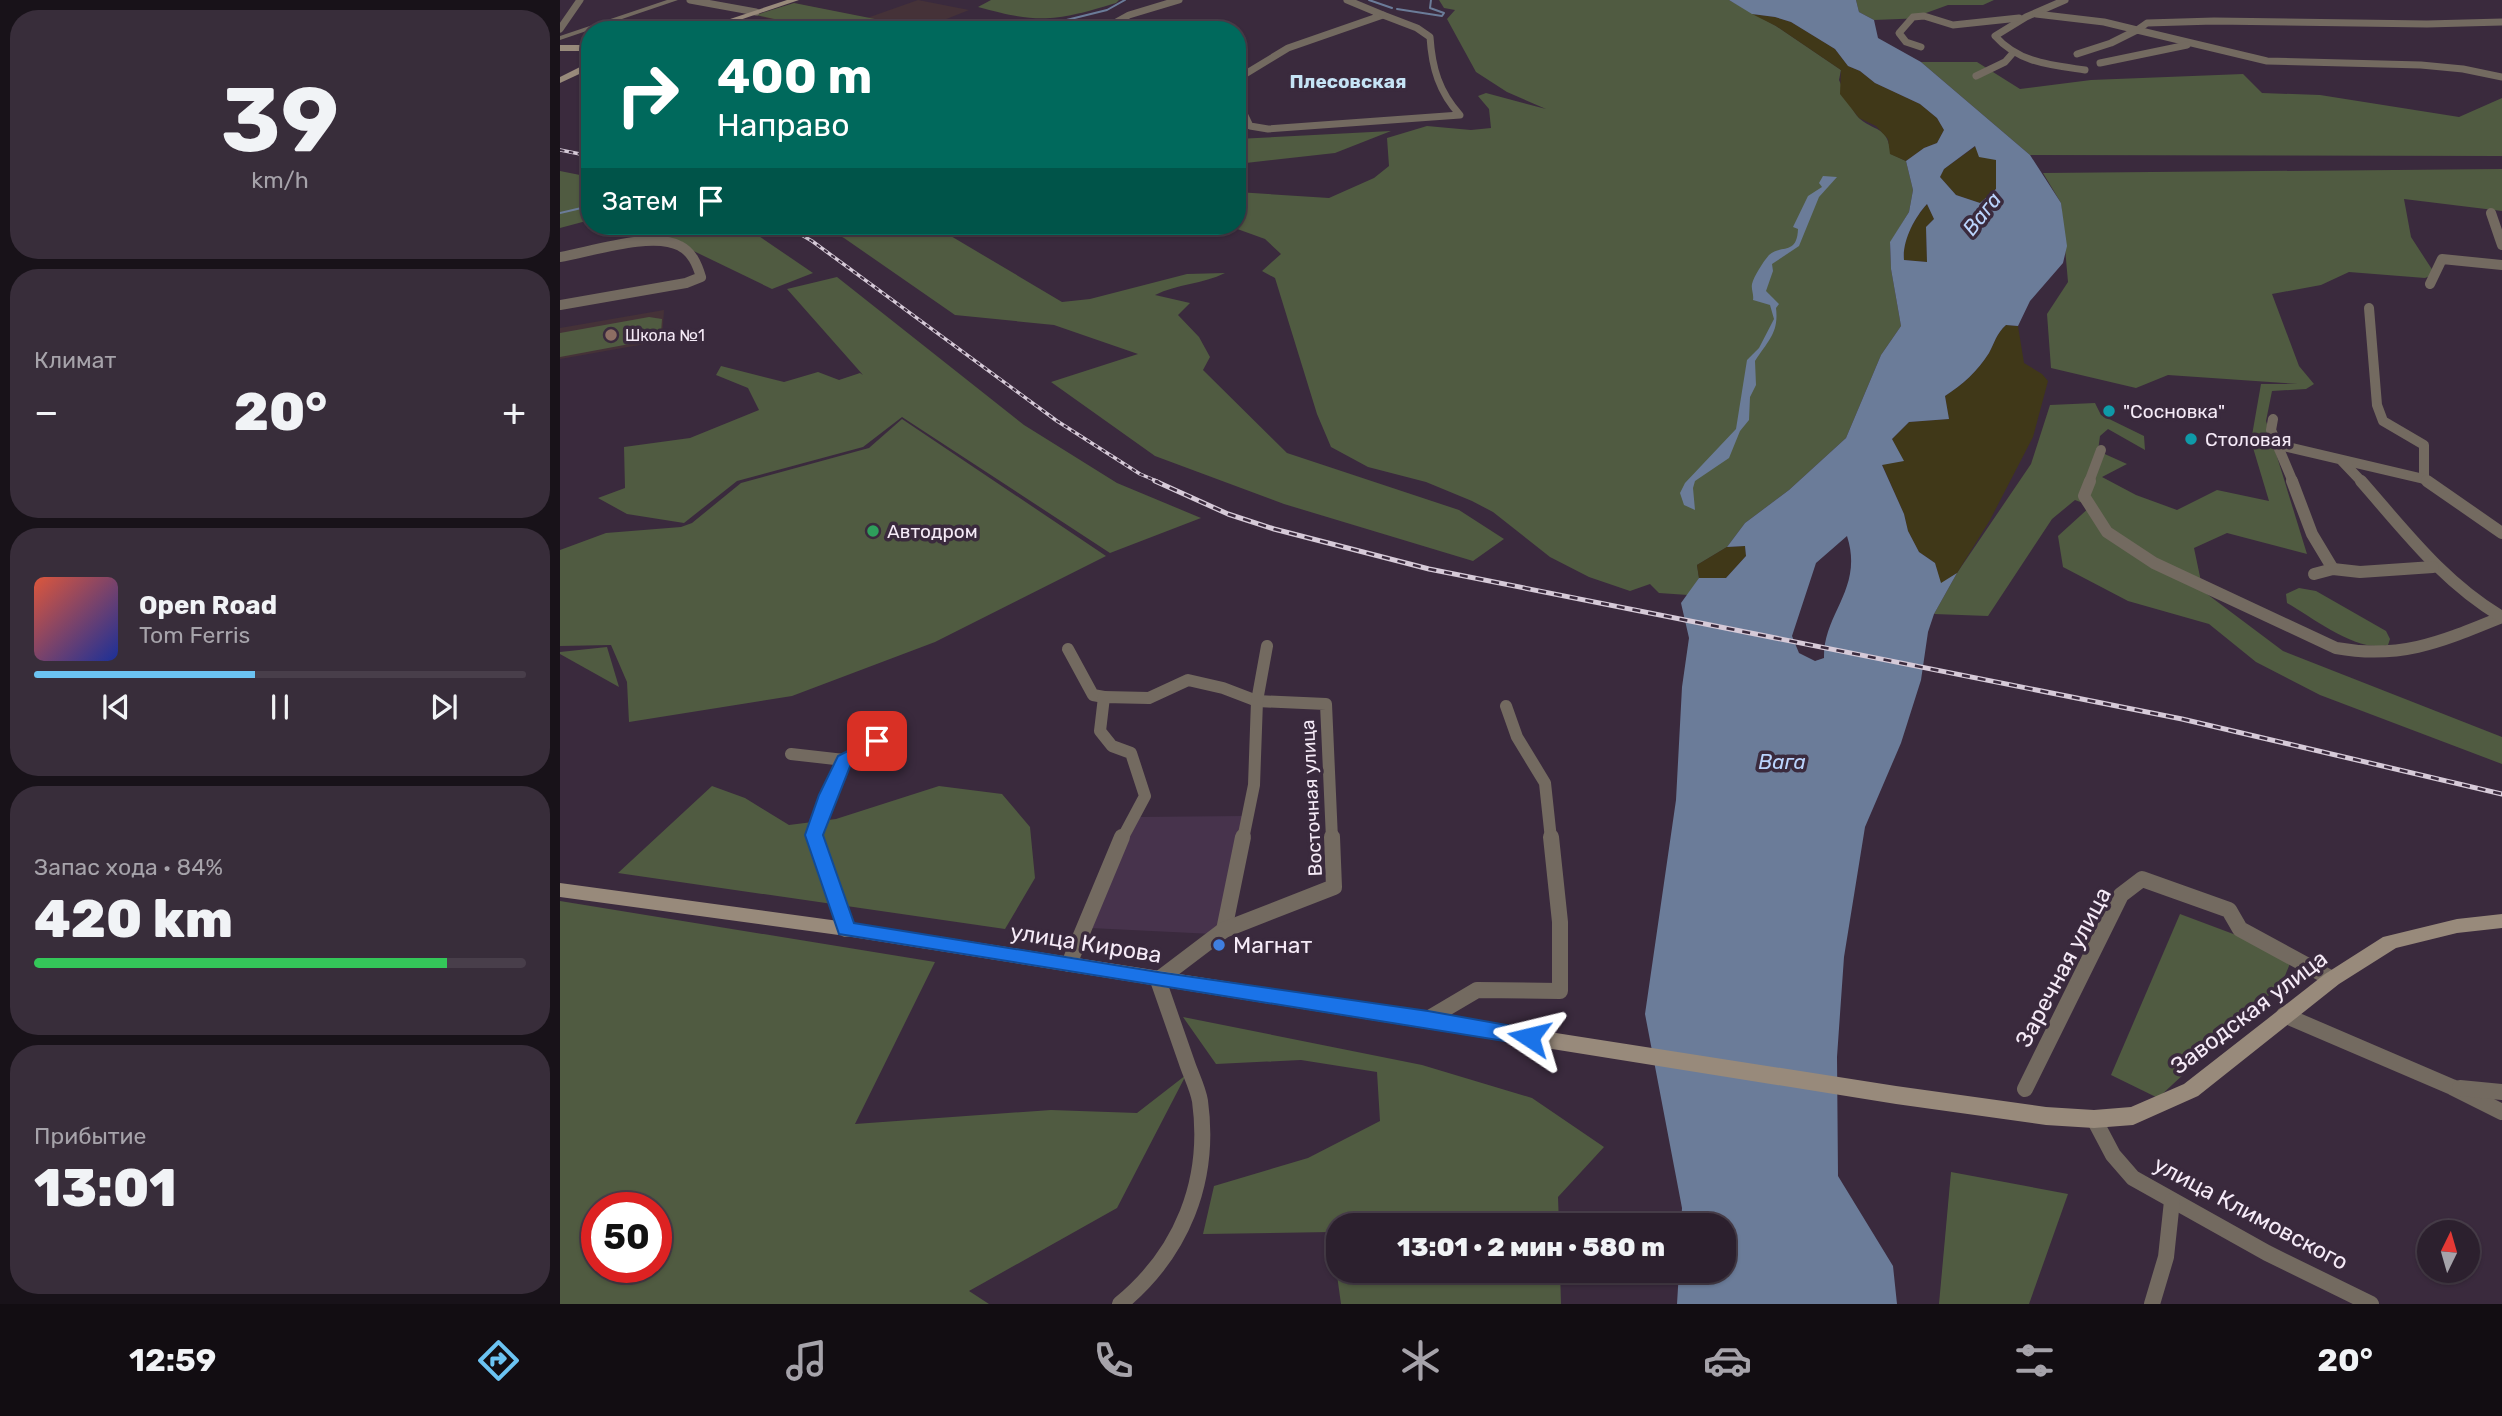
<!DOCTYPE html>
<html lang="ru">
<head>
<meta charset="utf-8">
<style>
  :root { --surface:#2c202e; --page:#382d3a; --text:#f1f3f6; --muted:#a6a3aa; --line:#483e4a; --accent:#6bc3f2 }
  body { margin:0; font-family:Rubik,sans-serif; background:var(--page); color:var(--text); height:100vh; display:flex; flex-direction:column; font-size:26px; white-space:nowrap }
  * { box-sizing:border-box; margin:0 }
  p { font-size:23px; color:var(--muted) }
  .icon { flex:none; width:38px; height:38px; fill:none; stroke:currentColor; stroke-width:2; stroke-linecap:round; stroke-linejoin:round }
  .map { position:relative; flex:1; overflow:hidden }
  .sheet { display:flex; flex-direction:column; gap:10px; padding:10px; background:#181219; width:560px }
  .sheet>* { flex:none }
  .guide { position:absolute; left:21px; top:21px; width:665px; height:214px; border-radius:28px; box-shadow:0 2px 5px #0004,0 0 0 2px var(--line); background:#00695c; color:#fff; overflow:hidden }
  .needle { width:46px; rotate:5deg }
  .buttons { position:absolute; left:1857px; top:1220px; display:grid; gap:14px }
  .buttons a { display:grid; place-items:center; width:63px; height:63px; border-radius:50%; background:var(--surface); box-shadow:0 2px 5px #0004,0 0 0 2px var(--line); font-size:35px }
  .speed { position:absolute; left:21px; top:1192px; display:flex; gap:14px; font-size:35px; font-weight:700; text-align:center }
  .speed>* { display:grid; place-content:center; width:91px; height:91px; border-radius:50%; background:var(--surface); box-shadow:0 2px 5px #0004,0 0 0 2px var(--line); line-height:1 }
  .speed .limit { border:10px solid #d22; background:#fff; color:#111 }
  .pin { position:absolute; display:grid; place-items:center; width:60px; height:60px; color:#fff; margin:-30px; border-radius:14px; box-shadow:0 4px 10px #0006 }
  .me { position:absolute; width:77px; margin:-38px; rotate:280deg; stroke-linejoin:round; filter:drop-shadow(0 0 5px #0008) }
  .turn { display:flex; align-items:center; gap:24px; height:147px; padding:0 21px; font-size:32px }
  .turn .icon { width:91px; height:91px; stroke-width:2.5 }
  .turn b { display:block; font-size:49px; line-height:60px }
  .then { display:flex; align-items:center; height:66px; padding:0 21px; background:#0003; gap:14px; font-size:26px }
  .big { font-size:52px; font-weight:800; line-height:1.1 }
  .sheet .tile { flex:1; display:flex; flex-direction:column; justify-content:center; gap:10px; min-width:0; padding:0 24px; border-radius:28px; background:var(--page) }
  .sheet .dial { align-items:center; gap:0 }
  .dial b { font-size:91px; line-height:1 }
  .song { display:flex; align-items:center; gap:21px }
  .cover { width:84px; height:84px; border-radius:10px; background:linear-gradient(135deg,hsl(10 70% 55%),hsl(230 70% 35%)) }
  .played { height:7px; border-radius:4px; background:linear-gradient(90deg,var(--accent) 45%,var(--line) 45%) }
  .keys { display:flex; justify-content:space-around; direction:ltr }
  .heat { display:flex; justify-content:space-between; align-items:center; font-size:38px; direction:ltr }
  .charge { height:10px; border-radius:5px; background:linear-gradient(90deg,#34c759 84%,var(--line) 0) }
  .trip { position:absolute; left:766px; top:1213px; width:410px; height:70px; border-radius:28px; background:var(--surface); box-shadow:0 2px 5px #0004,0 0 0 2px var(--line); font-weight:800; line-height:70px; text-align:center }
  .menu { display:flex; height:112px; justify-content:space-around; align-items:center; background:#120d12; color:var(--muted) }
  .menu .icon { width:49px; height:49px }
  .menu .on { color:var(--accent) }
  .menu b { font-size:32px; color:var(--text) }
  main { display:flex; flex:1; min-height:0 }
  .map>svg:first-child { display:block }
  .built { fill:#47334c }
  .education { fill:#453238 }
  .green { fill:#505b41; fill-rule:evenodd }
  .sand { fill:#403818 }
  .water { fill:#6b7c99; fill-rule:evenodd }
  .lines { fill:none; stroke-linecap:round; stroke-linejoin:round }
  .stream { stroke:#6b7c99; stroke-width:2 }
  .minor-far3 { stroke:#736a60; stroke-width:7 }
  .minor-far2 { stroke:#736a60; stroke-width:10 }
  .minor-far1 { stroke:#736a60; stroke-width:12 }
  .minor { stroke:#736a60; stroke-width:16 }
  .tertiary { fill:#736a60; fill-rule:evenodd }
  .secondary { fill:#988a7b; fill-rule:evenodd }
  .rail-far1-casing { stroke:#d6cad8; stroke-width:3.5 }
  .rail-casing { stroke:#d6cad8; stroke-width:5 }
  .rail-far1 { stroke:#3a2a3d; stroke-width:2; stroke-dasharray:4.5; stroke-linecap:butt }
  .rail { stroke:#3a2a3d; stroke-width:2.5; stroke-dasharray:8; stroke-linecap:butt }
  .route { fill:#1a73e8; stroke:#114b97; stroke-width:2 }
  .education-dot { fill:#8d6e63; stroke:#3a2a3d; stroke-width:2.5 }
  .culture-dot { fill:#0f9aa8; stroke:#3a2a3d; stroke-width:2.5 }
  .leisure-dot { fill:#2e9e5b; stroke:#3a2a3d; stroke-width:2.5 }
  .shop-dot { fill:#3f7fe0; stroke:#3a2a3d; stroke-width:2.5 }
  .labels { text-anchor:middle; stroke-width:7; stroke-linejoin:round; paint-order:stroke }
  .far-poi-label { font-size:16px; fill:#f5eaf7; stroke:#3a2a3d; text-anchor:start }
  .far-quarter-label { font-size:19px; font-weight:bold; fill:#c5e3f5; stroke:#3a2a3d }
  .poi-label { font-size:19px; fill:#f5eaf7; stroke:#3a2a3d; text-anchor:start }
  .street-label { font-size:19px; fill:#f5eaf7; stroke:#3a2a3d }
  .water-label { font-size:21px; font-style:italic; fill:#bbd4fd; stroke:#3a2a3d }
  .near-street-label { font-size:23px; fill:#f5eaf7; stroke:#3a2a3d }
  .near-poi-label { font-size:23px; fill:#f5eaf7; stroke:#3a2a3d; text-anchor:start }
</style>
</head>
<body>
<main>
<section class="sheet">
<div class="tile dial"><b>39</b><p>km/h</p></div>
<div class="tile"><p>Климат</p>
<div class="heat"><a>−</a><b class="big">20°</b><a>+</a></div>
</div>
<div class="tile">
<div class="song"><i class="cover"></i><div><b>Open Road</b><p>Tom Ferris</p></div></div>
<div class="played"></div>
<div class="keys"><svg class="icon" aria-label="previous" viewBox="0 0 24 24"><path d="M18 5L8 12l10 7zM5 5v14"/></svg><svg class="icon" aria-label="pause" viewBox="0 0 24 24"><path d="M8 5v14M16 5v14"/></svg><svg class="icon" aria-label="next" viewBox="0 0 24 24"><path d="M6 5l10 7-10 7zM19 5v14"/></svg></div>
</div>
<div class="tile"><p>Запас хода · 84%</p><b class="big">420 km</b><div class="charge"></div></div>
<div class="tile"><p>Прибытие</p><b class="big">13:01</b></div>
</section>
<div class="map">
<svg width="1942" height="1304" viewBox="0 0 1942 1304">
  <rect width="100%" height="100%" fill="#3a2a3d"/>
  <polygon class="built" points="684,816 665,910 653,934 530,928 578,817"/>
  <g class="education">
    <polygon points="358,0 409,10 369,26 383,30 205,30 224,23 196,15 234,3 307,18"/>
    <polygon points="104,310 102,341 0,359 0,328"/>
  </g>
  <g class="green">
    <path d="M431,0h128l-3,3c-59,18 -77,21 -138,4z"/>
    <path d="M879,0h290l47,26 65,44 -2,10c5,11 12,31 21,39 18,14 27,7 31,35l15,7 7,29 -4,22 -19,31 1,26 10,57 -20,29 -35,83 -57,52 -44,33 -18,24 -30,18 2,13 -11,17 -29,-2 -9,-9 -20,7 -41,-14 -39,-20 -57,-45 -21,-11 -46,-19 -58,-15 -37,-20 -14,-33 -42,-136 -13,-7 19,-17 -16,-15 -36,-13h8v-34l92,6 45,-20 15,-12 -2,-28 40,-12 44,4 20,-2 -2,-19 -11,-13 8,-3 60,16 -39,-17 -31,-20 -29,-53 8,-9 -11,-2z"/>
    <polygon points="1296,0 1434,0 1423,5 1388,5 1366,13 1365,18 1314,20 1299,12"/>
    <polygon points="234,3 315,19 287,30 263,30 196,15"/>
    <polygon points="1361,62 1417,62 1460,89 1531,80 1683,74 1702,93 1760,95 1899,117 1942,98 1942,156 1470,155"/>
    <polygon points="831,131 775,153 677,164 677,139"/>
    <polygon points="1942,169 1942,211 1844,199 1851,237 1875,274 1865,278 1789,272 1761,285 1712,294 1739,366 1754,384 1746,389 1712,391 1706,421 1747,554 1667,533 1634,548 1643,591 1723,651 1942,737 1942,764 1760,695 1696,662 1649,624 1568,601 1503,567 1498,536 1531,506 1515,500 1492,519 1428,616 1374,614 1397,573 1471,464 1490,405 1535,403 1541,415 1584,436 1585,450 1548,429 1540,436 1538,451 1567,464 1542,477 1576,495 1617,510 1657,490 1709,501 1691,441 1701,384 1738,384 1608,375 1576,388 1491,368 1487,314 1508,282 1501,203 1483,173"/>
    <polygon points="0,171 30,177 30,220 0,228"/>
    <polygon points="82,226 184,226 253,273 212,289"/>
    <path d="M261,226h113l128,76 28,-3 97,-25 38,-1c-22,11 -48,11 -70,22l35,8 -12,12 21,22 11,20 -7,13 84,83 172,57 45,29 -31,22 -189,-57 -129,-48 -104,-74 87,-28 -84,-29 -99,-10 -111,-77z"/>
    <polygon points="277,277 464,425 557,483 641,518 550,553 342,417 303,447 177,481 124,523 67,514 38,498 65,488 64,447 130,438 199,410 188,388 156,375 161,366 224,382 258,372 279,380 300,373 303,375 227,289"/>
    <polygon points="89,317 102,319 101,333 91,340 0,357 0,333"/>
    <polygon points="342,419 546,556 375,642 232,696 69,722 67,682 51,645 0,646 0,550 46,533 121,527 132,523 181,483 309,448"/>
    <path d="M1739,588l17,3 70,40 4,8 -2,6c-31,8 -73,-26 -101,-42l-1,-9z"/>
    <polygon points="47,647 59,687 0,654 0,652"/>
    <polygon points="152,786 185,798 229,825 276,819 379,786 442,794 470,827 475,878 445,929 58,873"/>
    <path d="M0,901l375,61 -80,162 196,-14 86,3 49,-38 -69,133 -148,83 20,13h-429zM37,1208h59v59h-59z"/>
    <polygon points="1620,914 1676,935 1731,961 1722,983 1598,1098 1551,1075"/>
    <polygon points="623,1017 862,1065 972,1098 1044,1147 998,1197 999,1225 779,1225 779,1270 1000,1271 1001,1304 781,1304 771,1232 643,1234 654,1186 748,1158 820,1121 817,1072 741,1060 656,1064"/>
    <polygon points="1391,1172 1508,1194 1469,1304 1379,1304"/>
  </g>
  <g class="sand">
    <polygon points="1192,14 1215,17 1231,22 1275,49 1288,66 1300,71 1315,83 1360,104 1377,118 1384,130 1377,143 1364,148 1346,161 1330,154 1328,139 1316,126 1299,118 1280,94 1281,70 1216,26"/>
    <polygon points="1416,146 1436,160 1436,189 1420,203 1396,195 1380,177 1384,169"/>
    <path d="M1367,204l7,15 -8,8 1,35 -23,-2c-2,-19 10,-41 23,-56z"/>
    <path d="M1446,325l12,1 6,37 18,11 6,7 -15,56 -43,83 -33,53 -16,11 -6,-21 -16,-11 -11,-21 -4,-17 -22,-50 21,-3 -11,-22 17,-17 40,-3 -4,-23c18,-12 32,-24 44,-43 6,-11 7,-19 17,-28z"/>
    <polygon points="1185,546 1186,556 1166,578 1139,578 1137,565 1167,547"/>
  </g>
  <g class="water">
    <path d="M1169,0h127l3,12 15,8 4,18 43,24 109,93 31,48 6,43 -4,17 -33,38 -12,25 -12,-1c-10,9 -11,17 -17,28 -12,19 -26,31 -44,43l4,23 -40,3 -17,17 12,22 -22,4 22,49 4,17 11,21 16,11 6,20 16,-10 -23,41 -6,18 -7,48 -20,63 -36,84 -21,130 -7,100 1,119 55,90 4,38h-220l2,-33 45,-1v-45h-43l1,-17 -37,-194 31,-214 6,-113 7,-49 -8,-35 18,-25h27l20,-22 -1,-10 -18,1 18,-24 44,-33 57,-52 35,-83 20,-29 -10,-57 -1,-27 19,-30 4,-22 -7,-29 18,-13 13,-5 7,-13 -7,-12 -17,-14 -45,-21 -15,-12 -12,-5 -13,-17 -44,-27 -16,-5 -23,-3zM1415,146l4,11 17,3v29l-16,14 -24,-8 -16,-18 4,-8zM1367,204l7,15 -8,8 1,35 -23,-2c-2,-18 10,-42 23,-56zM1287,536c17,53 -24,77 -23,122l-9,3 -16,-8 -7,-17 24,-73z"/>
    <path d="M1263,176l14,1 -18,20 -20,49 -27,18 1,7 -7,20 13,13 -3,4c3,25 -8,33 -21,53l1,24 -6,12 -1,23 -9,11 -11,27 -34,23 -2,7 2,22 -11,-5 -4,-12 5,-10 51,-54 11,-69 12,-12 15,-29 -4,-14 -17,-5c1,-6 -2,-10 -1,-16 2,-8 11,-22 17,-29 12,-11 28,1 29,-26l-5,-2 15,-31 14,-9 -3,-4z"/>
  </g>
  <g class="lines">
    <g class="stream">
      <polyline points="809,0 832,8"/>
      <polyline points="837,9 882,16 884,13 870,8 871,0"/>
      <polyline points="466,30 547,10 565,0"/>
      <polyline points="0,213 30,206"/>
    </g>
    <g class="minor-far3">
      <polyline points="130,0 196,12"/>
      <path d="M1505,0l-39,17 -31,19c24,27 56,29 90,34"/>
      <polyline points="1476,14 1544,22 1577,30 1587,23 1654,21 1867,24 1942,22"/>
      <polyline points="0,29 20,0"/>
      <polyline points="542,30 569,15 619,0"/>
      <polyline points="1361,47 1346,42 1339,33 1353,17 1364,16 1393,25 1459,18"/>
      <polyline points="1517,54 1551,43 1577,30 1707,61 1861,65 1903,69 1942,77"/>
      <polyline points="1540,63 1627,45"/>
      <polyline points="1416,76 1445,62 1452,54"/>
      <polyline points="677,79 728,48 823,15 787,0"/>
      <path d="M677,99l13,27 18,3 192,-14c-21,-23 -28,-47 -30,-78l-13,-9 -34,-13"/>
    </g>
    <g class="minor-far2">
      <polyline points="1931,213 1942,245"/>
      <path d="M0,257c30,-5 93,-26 120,-11 12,6 17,18 21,31l-15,6 -126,22"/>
      <polyline points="1870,284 1882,259 1942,265"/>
      <polyline points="1809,308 1817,405 1823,421 1864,445 1864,479 1869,482"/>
      <polyline points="1713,419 1711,430 1733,482"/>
      <polyline points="1719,445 1864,479"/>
      <polyline points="1782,461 1802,482"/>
      <polyline points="1529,482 1541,450"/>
    </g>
    <g class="minor-far1">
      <path d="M1530,481l-6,15 23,36 47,31 182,85c65,12 107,-7 166,-31"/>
      <polyline points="1732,481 1752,534 1773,569"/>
      <path d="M1801,481c44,50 82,101 141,136"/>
      <polyline points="1867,481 1942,533"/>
      <polyline points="1754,574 1773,569 1800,572 1873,567"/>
      <polyline points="508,649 533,695 544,697"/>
      <polyline points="946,706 957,737 985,783 991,839"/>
      <polyline points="231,754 284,760 254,835 255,839"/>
      <polyline points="284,760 334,732"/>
      <polyline points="562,839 585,796 571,753 552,746 540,731 544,697 589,698 628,680 663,688 697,701 766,704 772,839"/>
      <polyline points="683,839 694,785 697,701 707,646"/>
    </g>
    <g class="minor">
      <polyline points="255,837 286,929"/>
      <polyline points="664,930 683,837"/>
      <polyline points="509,964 562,837"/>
      <polyline points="1724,1015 1892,1087 1942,1112"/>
      <polyline points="868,1019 917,990 1000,991 1000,922 991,837"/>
      <polyline points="1900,1088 1942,1092"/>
      <polyline points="1465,1089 1561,895 1582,879 1669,910 1680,929 1772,979"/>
      <polyline points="1534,1119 1553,1155 1573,1178 1707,1253 1811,1304"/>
      <path d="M560,1304c62,-51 91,-123 80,-203 -2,-12 -8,-24 -12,-35 -10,-29 -20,-58 -30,-86l66,-50 110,-43 -2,-50"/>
      <polyline points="1592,1304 1606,1257 1612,1201"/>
    </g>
    <polygon class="tertiary" points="107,0 118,0 0,40 0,36"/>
    <g class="secondary">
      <polygon points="227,0 239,0 150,30 137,30"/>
      <rect x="0" y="45" width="30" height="6"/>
      <polygon points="30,62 30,69 0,83 0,77"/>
      <polygon points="0,883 286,922 1336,1086 1486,1107 1534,1110 1571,1107 1624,1084 1765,974 1823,937 1897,919 1942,914 1942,928 1897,933 1836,948 1779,984 1638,1096 1573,1125 1534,1128 1486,1125 1336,1104 286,936 0,897"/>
    </g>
    <g class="rail-far1-casing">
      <g id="rail-far1">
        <polyline points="0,150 30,156"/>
        <polyline points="226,226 252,241 497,421 580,474 599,482"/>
      </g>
    </g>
    <g class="rail-casing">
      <polyline id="rail" points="595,481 668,514 714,529 869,569 1622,719 1942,794"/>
    </g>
    <use href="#rail-far1" class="rail-far1"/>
    <use href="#rail" class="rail"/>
  </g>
  <polygon class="route" points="317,736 326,741 291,764 263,835 294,923 598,972 868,1011 969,1029 976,1031 979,1037 976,1043 969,1045 279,934 245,835 259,795 278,756"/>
  <circle class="education-dot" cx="51" cy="335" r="7"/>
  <g class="culture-dot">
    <circle cx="1549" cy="411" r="7"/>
    <circle cx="1631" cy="439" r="7"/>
  </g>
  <circle class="leisure-dot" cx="313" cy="531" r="7"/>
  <circle class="shop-dot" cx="659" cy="945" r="7"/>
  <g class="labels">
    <g class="far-poi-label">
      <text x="65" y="341">Школа №1</text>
    </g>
    <g class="far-quarter-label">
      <text x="788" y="88">Плесовская</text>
    </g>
    <g class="poi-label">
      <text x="1563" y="418">"Сосновка"</text>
      <text x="1645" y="446">Столовая</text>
      <text x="327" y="538">Автодром</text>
    </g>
    <g class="street-label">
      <text transform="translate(751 798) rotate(-93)" y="7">Восточная улица</text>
    </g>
    <g class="water-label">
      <text transform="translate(1422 214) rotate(-52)" y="7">Вага</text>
      <text x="1222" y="769">Вага</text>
    </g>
    <g class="near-street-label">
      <text transform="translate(526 943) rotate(9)" y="8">улица Кирова</text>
      <text transform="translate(1503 967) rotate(-62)" y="8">Заречная улица</text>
      <text transform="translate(1689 1012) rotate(-37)" y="8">Заводская улица</text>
      <text transform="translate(1691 1213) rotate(28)" y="8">улица Климовского</text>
    </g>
    <g class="near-poi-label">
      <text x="673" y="953">Магнат</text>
    </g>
  </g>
</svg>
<div class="buttons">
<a><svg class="needle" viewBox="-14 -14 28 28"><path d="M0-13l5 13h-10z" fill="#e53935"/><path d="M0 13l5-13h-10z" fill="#a6a3aa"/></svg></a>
</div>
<div class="speed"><div class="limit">50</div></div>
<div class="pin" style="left:317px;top:741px;background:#d93025"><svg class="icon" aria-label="arrive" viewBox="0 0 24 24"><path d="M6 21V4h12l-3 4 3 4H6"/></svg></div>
<svg class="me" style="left:969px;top:1037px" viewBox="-20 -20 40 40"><path d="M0-17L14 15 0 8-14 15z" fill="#1a73e8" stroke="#fff" stroke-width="4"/></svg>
<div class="trip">13:01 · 2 мин · 580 m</div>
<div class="guide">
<div class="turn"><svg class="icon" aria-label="right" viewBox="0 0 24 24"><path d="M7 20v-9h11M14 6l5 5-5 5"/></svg><div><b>400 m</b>Направо</div></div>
<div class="then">Затем<svg class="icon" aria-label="arrive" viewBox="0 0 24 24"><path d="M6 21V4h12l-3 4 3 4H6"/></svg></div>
</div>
</div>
</main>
<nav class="menu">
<b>12:59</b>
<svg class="icon on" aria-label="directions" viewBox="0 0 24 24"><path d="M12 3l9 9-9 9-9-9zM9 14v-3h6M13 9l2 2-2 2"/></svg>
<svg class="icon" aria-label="music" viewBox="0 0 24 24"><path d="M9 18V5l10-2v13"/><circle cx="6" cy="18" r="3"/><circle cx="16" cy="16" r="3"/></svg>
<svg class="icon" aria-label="phone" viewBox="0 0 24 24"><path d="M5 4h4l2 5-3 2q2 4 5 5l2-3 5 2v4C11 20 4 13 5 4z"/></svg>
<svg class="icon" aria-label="climate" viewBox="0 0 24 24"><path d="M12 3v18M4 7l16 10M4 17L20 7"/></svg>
<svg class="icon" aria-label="car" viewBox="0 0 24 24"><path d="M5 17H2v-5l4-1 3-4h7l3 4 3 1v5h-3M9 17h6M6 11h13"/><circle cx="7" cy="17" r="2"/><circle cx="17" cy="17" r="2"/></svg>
<svg class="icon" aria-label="filters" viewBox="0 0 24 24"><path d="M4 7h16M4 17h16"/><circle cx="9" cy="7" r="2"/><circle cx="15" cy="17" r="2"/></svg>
<b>20°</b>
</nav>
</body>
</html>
